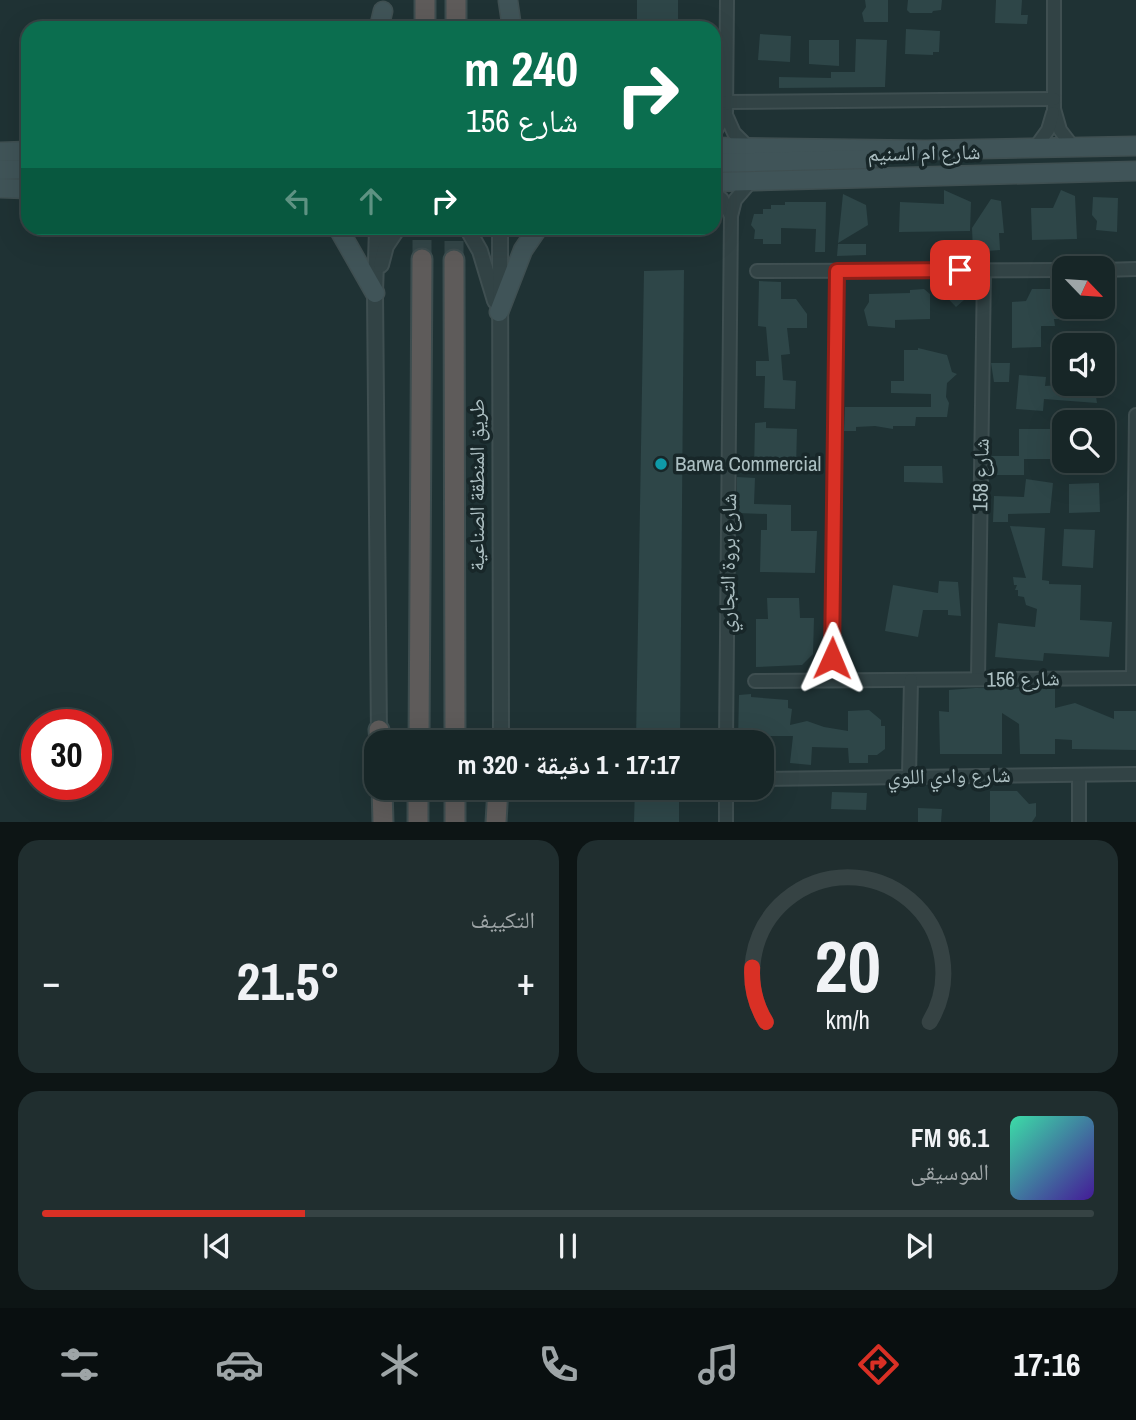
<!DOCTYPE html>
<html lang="ar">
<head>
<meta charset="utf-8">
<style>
  :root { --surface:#172627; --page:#202e2f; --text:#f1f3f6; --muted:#9ea5a7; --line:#364344; --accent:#d93025 }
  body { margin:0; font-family:"Archivo Narrow","Noto Naskh Arabic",sans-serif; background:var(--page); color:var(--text); direction:rtl; height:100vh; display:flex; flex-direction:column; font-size:26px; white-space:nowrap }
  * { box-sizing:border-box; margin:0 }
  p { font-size:23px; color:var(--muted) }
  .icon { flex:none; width:38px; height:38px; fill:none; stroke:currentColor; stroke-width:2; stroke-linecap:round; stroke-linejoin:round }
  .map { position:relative; height:822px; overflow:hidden; direction:ltr }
  .details { display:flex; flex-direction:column; gap:18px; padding:18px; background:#0d1515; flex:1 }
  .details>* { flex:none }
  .banner { position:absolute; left:21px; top:21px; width:700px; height:214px; border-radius:21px; box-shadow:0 7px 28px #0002,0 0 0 2px var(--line); direction:rtl; background:#0b6e4f; color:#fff; overflow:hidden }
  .needle { width:46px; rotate:115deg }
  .fabs { position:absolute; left:1052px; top:256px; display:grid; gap:14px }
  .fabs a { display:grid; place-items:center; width:63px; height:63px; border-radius:14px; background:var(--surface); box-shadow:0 7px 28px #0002,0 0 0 2px var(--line); font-size:35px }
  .speed { position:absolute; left:21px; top:709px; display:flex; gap:14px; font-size:35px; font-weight:700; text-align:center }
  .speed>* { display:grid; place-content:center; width:91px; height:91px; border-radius:50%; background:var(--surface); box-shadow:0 7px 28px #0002,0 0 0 2px var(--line); line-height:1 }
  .speed .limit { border:10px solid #d22; background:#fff; color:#111 }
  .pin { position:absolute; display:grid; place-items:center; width:60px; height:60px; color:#fff; margin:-30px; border-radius:14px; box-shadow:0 4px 10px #0006 }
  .me { position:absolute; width:77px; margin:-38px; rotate:1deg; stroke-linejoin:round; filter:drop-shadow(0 0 5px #0008) }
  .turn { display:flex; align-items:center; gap:24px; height:147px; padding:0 28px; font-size:32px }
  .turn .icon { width:91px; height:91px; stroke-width:2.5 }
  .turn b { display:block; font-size:49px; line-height:60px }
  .lanes { display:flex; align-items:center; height:66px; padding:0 28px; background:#0003; justify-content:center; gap:35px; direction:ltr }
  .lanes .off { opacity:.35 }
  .big { font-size:52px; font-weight:800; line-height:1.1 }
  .details .widget { flex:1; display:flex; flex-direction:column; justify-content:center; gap:10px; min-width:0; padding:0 24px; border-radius:21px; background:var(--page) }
  .details .dial { align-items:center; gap:0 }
  .dial svg { height:182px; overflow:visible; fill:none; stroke:var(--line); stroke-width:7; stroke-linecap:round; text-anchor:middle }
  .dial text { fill:var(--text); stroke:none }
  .song { display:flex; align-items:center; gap:21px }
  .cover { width:84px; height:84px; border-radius:10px; background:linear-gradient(135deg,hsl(160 70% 55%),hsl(260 70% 35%)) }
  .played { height:7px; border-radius:4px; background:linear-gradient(90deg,var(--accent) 25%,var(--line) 25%) }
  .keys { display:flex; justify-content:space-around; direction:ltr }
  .heat { display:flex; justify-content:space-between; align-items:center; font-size:38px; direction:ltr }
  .details .tiles { flex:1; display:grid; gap:18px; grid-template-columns:1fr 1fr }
  .widget:last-child { grid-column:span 2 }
  .trip { position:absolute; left:364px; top:730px; width:410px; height:70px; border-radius:21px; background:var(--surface); box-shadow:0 7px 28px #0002,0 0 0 2px var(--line); font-weight:800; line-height:70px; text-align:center; direction:rtl }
  .menu { display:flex; height:112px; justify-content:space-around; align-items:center; background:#090f10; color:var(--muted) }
  .menu .icon { width:49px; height:49px }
  .menu .active { color:var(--accent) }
  .menu b { font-size:32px; color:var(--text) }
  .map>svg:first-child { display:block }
  .building { fill:#2e4648 }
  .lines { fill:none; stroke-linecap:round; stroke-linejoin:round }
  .trunk-tunnel { stroke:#344749; stroke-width:19; stroke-dasharray:19 10; stroke-linecap:butt }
  .minor-casing { stroke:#3f4f51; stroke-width:16 }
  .tertiary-casing { stroke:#3f4f51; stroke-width:18 }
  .secondary-casing { stroke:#3f4f51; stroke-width:21 }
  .trunk-casing { stroke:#3d4d4f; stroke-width:23 }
  .minor { stroke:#324345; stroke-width:12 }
  .tertiary { stroke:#324345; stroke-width:14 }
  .secondary { stroke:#405458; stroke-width:18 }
  .trunk { stroke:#5e5b5a; stroke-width:19 }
  .route-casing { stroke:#8d1f18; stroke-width:18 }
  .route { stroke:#d93025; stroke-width:12 }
  .culture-dot { fill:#0f9aa8; stroke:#182729; stroke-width:2.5 }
  .labels { text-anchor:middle; stroke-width:7; stroke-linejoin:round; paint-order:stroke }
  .street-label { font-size:21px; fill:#acbfc2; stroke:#182729 }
  .poi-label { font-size:21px; fill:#acbfc2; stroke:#182729; text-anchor:start }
</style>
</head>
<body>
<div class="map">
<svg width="1136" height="822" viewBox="0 0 1136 822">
  <rect width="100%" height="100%" fill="#1f3234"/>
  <g class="building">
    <rect x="637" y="0" width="41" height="28"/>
    <polygon points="865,0 888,0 888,22 864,22 862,13 866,7"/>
    <polygon points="908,0 942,0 941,10 933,11 932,13 910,13 907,10"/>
    <polygon points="996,0 1022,0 1021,15 1028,15 1027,24 995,23"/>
    <polygon points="906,29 940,31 939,52 933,52 933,55 905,54"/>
    <polygon points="760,34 791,36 790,62 758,60"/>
    <polygon points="856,39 887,40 885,87 779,88 779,77 831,78 831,72 855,72"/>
    <polygon points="809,40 839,40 839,66 809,64"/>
    <polygon points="944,190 971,202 970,231 899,232 900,202 944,204"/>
    <polygon points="1061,190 1075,196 1077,239 1032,240 1031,208 1053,208"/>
    <polygon points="843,194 866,205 868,225 838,243"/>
    <polygon points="1093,197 1118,198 1117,232 1096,230 1097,221 1092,215"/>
    <polygon points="991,199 1001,201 1004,233 999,233 1000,250 973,252 972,228"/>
    <polygon points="785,202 826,202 825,252 815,252 816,229 781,228 781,244 763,244 763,239 754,239 755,230 751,225 754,214 763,214 763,209 771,209 771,205 785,205"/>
    <polygon points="838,244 866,244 866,255 837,256"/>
    <polygon points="684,270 680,742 636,742 644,271"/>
    <polygon points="944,280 964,300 956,307 937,287"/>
    <polygon points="759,281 781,282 781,299 796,299 807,314 807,328 787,328 790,354 781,355 783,380 796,381 795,409 764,408 765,376 756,376 756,361 769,361 766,327 758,326"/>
    <polygon points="924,289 930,294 930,319 895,320 895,328 868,326 864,310 869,302 869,294 910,293 910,290"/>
    <polygon points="1032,289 1054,289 1054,306 1098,306 1098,320 1054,319 1055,326 1041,326 1041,347 1012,348 1012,302 1026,301"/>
    <polygon points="1065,337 1101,337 1097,345 1065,345"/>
    <polygon points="918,348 947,355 952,372 957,374 947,383 946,397 949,403 947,417 916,417 915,426 893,426 893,429 875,426 856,427 856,431 844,431 845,407 931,407 931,394 891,393 891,381 904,381 904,350 918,350"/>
    <polygon points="991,363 1010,363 1009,382 994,382"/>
    <polygon points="1019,375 1046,377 1045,386 1094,383 1097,403 1044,399 1043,411 1016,409"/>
    <polygon points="766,422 766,428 797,429 796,468 754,470 755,423"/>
    <polygon points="1019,429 1050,429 1050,459 1024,459 1024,475 991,475 991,456 1019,456"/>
    <polygon points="904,466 942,466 943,483 904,482"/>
    <polygon points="737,477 755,478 754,504 791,505 791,531 817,531 815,573 760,572 761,530 767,530 767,514 737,513"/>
    <polygon points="1026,479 1053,483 1050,513 1008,514 1008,522 993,522 994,496 1024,497"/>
    <polygon points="1099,483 1100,512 1069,513 1069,484"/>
    <polygon points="1010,526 1045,528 1042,580 1049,581 1049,584 1081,585 1080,620 1112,622 1109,657 1044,653 1043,661 995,657 998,623 1035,627 1037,609 1026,605 1024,597 1018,596 1018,590 1015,590 1017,585 1014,585 1013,577 1026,578"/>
    <polygon points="1064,529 1095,530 1093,568 1062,566"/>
    <polygon points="939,581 958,582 961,616 948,615 948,610 923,610 918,637 885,631 893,585 938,593"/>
    <polygon points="767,598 799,598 800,618 814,618 813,654 802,665 756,667 756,619 768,619"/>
    <polygon points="975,688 1055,689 1055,708 1075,703 1114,719 1114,711 1136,711 1136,750 1072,749 1072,740 1055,739 1055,754 1020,754 1019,724 1002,713 1002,754 940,754 939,711 949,712 949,690"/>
    <polygon points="751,694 751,697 788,700 788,708 792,709 790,725 807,721 824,727 848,731 848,711 869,710 881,720 881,726 885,726 885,749 877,755 868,755 868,763 849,763 848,748 812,747 811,765 790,763 793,736 760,736 761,742 738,742 739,695"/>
    <polygon points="635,788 679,788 679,822 634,822"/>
    <polygon points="990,791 1017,791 1029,804 1036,803 1036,816 1032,822 990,822"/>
    <polygon points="832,792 867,793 866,810 831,809"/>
    <polygon points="918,808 942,809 941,822 918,822"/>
  </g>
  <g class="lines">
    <g class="trunk-tunnel">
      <polyline points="422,259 422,228"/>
      <polyline points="454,260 454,228"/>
    </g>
    <g class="minor-casing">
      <g id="minor">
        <polyline points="727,0 726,115 734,133 748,147"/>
        <polyline points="1054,0 1054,109 1060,130 1073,147"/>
        <polyline points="726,102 1054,99"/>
        <polyline points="714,133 726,115"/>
        <polyline points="1035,148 1048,130 1053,113"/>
        <polyline points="714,193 722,199 731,216"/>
        <polyline points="1102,270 1136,269"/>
        <polyline points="757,271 1064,270"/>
        <polyline points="1133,678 1136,415"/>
        <polyline points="978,679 984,270"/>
        <polyline points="832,680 837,271"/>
        <polyline points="755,681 1136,678"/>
        <polyline points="726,742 731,216 735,200 752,180"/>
        <polyline points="1079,775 1079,822"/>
        <polyline points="909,776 911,680"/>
        <polyline points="761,779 1136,774"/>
        <polyline points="726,822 726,788"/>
      </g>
    </g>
    <g class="tertiary-casing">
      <g id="tertiary">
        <polyline points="377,228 375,293 379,737"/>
        <polyline points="467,228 480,251 495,301"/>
        <polyline points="500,228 501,742"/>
        <polyline points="381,265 386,246 398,228"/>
      </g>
    </g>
    <g class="secondary-casing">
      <g id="secondary">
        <polyline points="508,1 512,28"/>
        <polyline points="379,28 383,11"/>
        <polyline points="714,147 926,150 1136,146"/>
        <polyline points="0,152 28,151"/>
        <polyline points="714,163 871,159"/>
        <polyline points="0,170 28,169"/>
        <polyline points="714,182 1136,171"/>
        <polyline points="0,188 28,189"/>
        <polyline points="338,228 375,293"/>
        <polyline points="499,312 523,250 538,228"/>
      </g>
    </g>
    <g class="trunk-casing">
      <g id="trunk">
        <polyline points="425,0 425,28"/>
        <polyline points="456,28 456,0"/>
        <polyline points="454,260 455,742"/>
        <polyline points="379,730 380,742"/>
        <polyline points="419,742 422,259"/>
        <polyline points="382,788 383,822"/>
        <polyline points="455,788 455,822"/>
        <polyline points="418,822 418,788"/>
        <polyline points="496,822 498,788"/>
      </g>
    </g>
    <use href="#minor" class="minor"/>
    <use href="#tertiary" class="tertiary"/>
    <use href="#secondary" class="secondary"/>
    <use href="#trunk" class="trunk"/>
  </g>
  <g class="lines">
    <g class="route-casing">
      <polyline id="route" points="832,658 837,271 960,270"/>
    </g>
    <use href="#route" class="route"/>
  </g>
  <circle class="culture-dot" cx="661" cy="464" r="7"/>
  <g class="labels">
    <g class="street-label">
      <text transform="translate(924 153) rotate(-1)" y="7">شارع ام السنيم</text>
      <text transform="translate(981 475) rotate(-89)" y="7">شارع 158</text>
      <text transform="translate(477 485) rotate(-90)" y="7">طريق المنطقة الصناعية</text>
      <text transform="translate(728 563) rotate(-89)" y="7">شارع بروة التجاري</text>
      <text transform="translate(1023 679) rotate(-1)" y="7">شارع 156</text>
      <text transform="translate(949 776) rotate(-1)" y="7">شارع وادي اللوي</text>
    </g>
    <g class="poi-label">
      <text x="675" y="471">Barwa Commercial</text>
    </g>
  </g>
</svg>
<div class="fabs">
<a><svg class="needle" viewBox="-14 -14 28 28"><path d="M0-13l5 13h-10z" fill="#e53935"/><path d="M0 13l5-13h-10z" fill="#9ea5a7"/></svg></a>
<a><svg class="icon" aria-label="sound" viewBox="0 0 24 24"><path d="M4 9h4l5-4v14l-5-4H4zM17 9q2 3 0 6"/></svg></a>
<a><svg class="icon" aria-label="search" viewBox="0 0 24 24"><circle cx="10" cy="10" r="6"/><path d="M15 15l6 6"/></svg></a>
</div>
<div class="speed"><div class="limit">30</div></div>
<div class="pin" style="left:960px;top:270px;background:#d93025"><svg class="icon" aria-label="arrive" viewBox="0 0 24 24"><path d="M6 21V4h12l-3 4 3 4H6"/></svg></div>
<svg class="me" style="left:832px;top:658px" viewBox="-20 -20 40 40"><path d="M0-17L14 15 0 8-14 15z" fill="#d93025" stroke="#fff" stroke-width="4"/></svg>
<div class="trip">17:17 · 1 دقيقة · 320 m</div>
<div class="banner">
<div class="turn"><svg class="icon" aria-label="right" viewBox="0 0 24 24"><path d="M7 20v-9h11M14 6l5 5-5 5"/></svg><div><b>240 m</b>شارع 156</div></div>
<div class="lanes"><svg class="icon off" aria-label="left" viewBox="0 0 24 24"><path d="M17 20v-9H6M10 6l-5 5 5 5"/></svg><svg class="icon off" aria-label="ahead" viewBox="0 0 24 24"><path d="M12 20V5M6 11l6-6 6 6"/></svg><svg class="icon" aria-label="right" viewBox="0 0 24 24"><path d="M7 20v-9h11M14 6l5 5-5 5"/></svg></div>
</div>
</div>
<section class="details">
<div class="tiles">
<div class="widget dial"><svg viewBox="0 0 100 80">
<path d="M14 69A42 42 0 1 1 86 69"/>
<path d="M14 69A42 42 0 0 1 8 45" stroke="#d93025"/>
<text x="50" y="56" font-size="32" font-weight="700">20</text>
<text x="50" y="72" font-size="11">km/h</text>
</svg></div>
<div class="widget"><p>التكييف</p>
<div class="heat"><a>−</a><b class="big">21.5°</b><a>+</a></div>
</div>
<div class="widget">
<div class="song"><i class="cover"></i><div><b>96.1 FM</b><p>الموسيقى</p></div></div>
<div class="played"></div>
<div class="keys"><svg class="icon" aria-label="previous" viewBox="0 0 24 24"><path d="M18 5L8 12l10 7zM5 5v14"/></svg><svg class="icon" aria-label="pause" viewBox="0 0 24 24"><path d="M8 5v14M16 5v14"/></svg><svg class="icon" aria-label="next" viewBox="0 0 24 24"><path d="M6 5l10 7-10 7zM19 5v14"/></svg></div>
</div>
</div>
</section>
<nav class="menu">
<b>17:16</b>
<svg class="icon active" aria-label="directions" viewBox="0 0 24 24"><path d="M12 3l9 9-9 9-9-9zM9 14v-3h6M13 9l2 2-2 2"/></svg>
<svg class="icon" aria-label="music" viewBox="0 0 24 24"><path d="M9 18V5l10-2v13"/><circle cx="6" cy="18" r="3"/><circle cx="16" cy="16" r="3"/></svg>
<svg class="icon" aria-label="phone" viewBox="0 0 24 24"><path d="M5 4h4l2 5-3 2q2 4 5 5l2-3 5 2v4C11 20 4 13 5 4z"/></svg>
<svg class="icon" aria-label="climate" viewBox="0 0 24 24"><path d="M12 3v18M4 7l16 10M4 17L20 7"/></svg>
<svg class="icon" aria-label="car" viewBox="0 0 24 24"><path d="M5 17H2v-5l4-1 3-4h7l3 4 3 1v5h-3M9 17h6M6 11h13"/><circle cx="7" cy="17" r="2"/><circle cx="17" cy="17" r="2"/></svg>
<svg class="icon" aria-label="filters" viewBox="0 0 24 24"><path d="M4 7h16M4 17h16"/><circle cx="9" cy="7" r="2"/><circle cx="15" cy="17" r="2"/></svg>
</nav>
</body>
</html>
